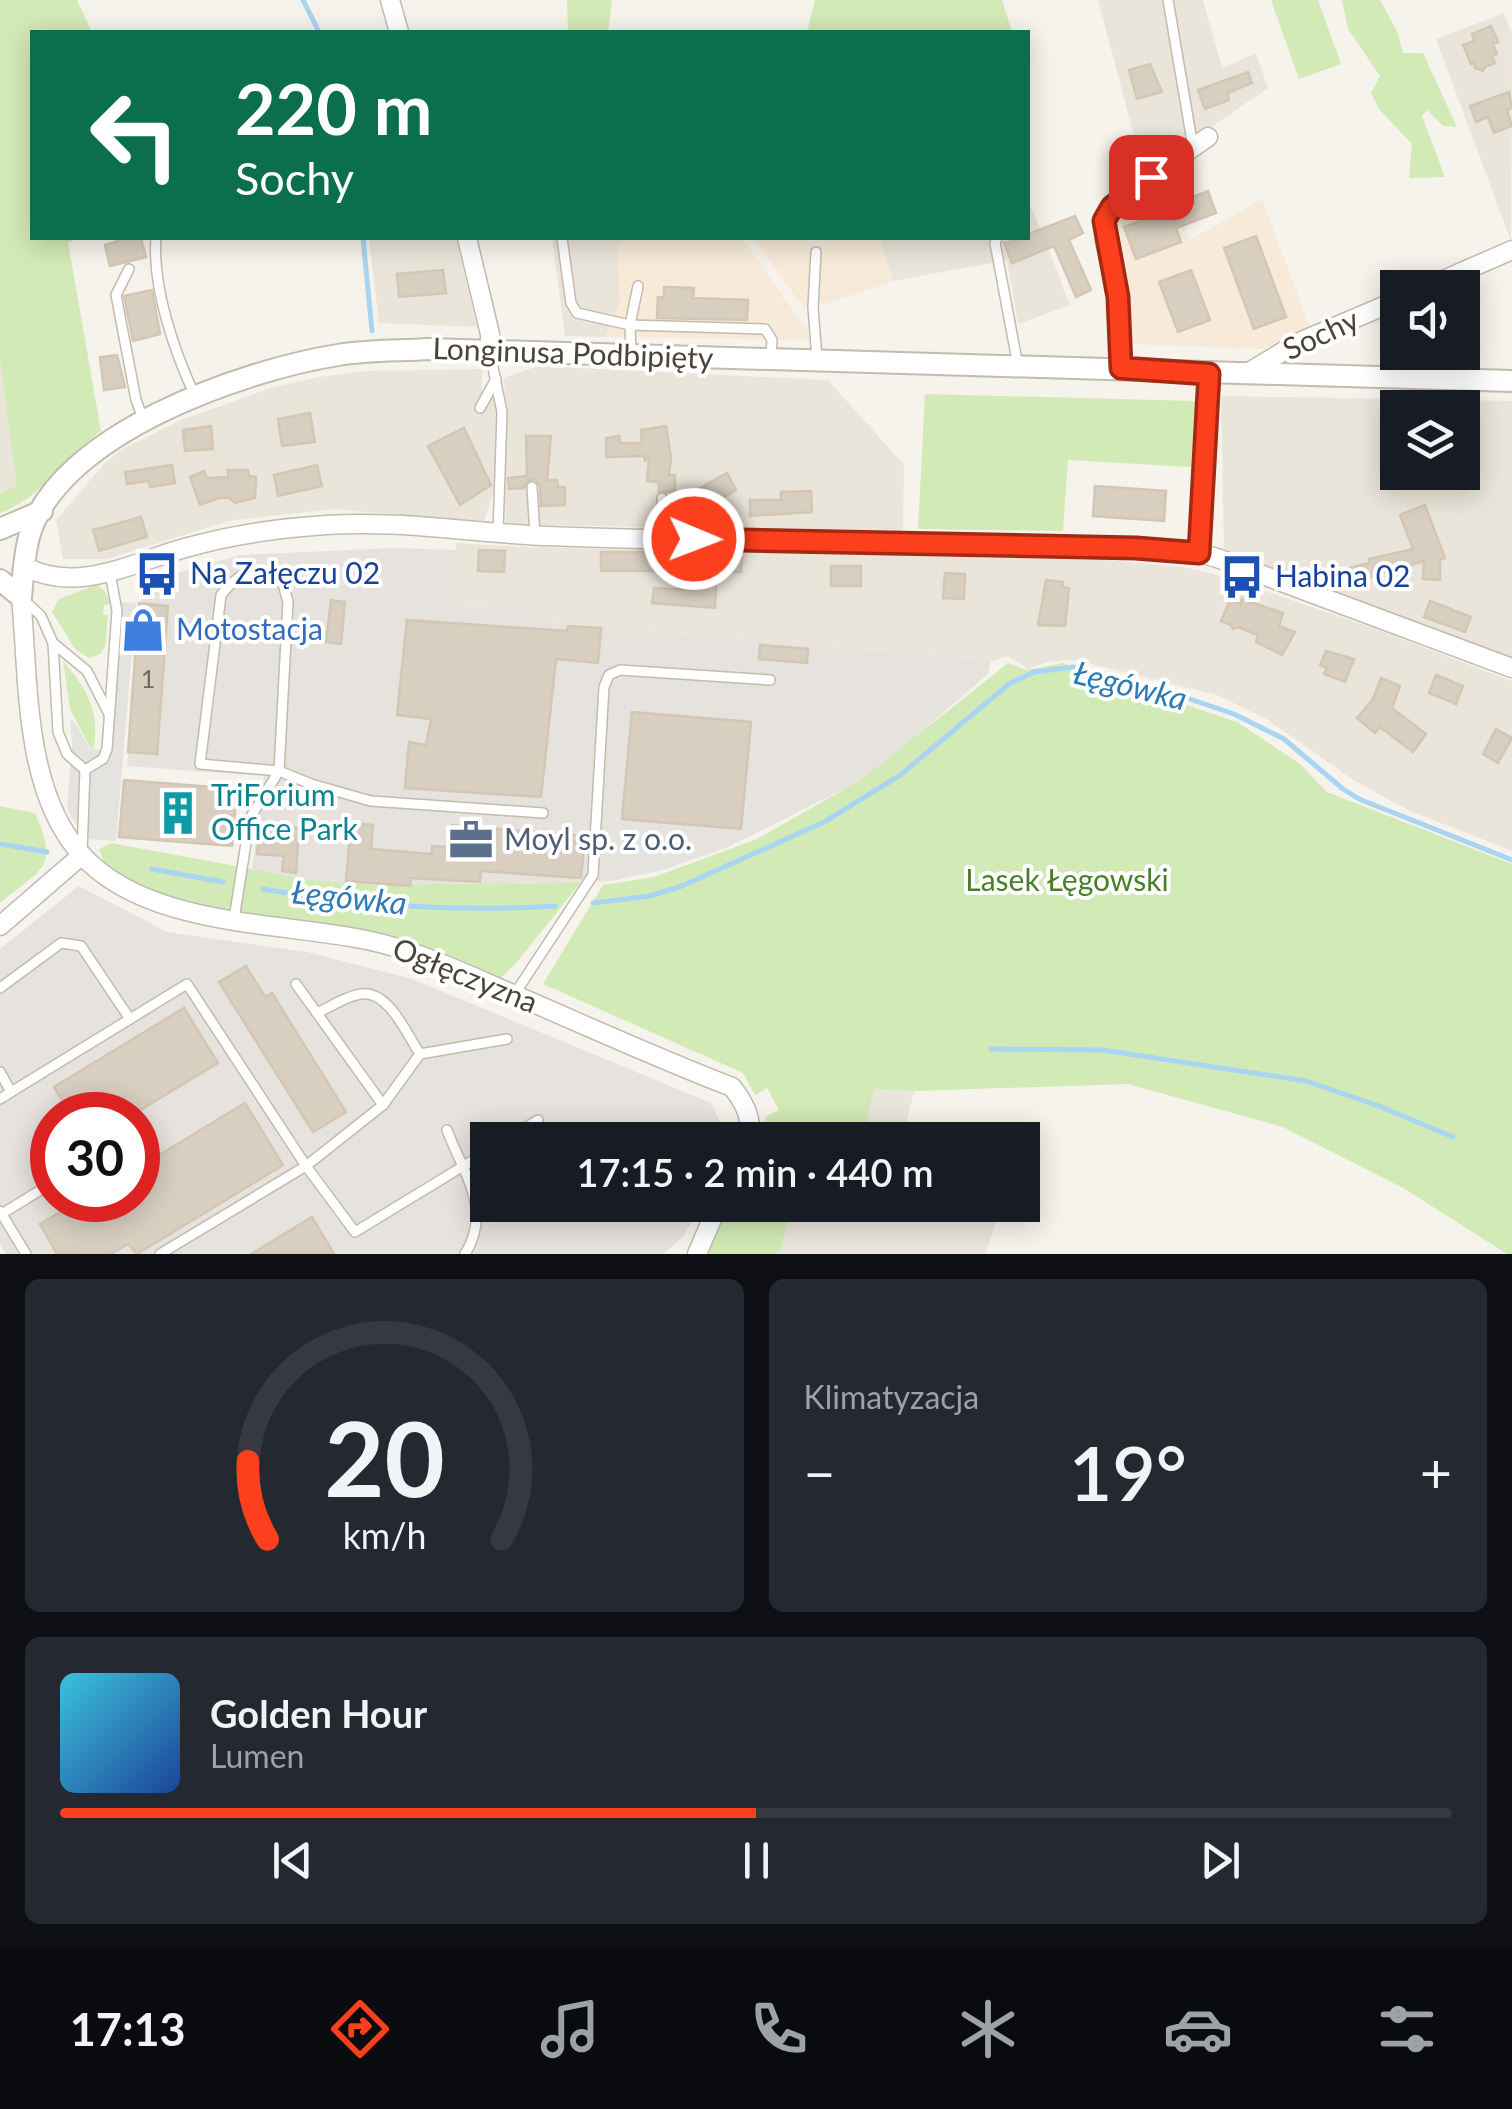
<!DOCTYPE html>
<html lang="pl">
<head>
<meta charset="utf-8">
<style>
  :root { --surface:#171b24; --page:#242831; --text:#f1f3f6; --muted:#9ea1a6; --line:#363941; --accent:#fc3f1d }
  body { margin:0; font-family:Lato,sans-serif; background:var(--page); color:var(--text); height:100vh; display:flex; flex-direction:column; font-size:38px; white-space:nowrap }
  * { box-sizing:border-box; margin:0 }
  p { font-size:32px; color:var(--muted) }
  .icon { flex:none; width:55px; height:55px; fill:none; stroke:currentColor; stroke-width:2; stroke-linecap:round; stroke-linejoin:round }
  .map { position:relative; height:1254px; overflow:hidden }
  .sheet { display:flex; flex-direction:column; gap:25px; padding:25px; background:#0d0f14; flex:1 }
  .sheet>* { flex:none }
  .top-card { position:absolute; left:30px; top:30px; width:1000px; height:210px; border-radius:0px; box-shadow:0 5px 25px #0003; background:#0b6e4f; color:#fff; overflow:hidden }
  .buttons { position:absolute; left:1380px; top:270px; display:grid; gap:20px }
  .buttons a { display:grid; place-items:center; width:100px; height:100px; border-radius:0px; background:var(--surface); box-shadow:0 5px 25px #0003; font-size:50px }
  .speed { position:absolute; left:30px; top:1092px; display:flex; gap:20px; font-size:50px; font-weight:700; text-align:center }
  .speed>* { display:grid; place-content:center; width:130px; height:130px; border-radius:50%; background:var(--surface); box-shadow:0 5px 25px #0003; line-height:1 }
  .speed .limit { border:15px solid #d22; background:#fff; color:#111 }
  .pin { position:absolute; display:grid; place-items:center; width:85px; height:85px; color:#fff; margin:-42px; border-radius:20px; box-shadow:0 5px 15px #0006 }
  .me { position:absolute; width:110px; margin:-55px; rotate:91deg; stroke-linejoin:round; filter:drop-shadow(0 0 8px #0008) }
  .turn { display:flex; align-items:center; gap:35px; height:210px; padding:0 40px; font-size:45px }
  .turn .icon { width:130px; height:130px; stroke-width:2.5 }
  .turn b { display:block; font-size:70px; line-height:85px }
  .big { font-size:75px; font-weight:600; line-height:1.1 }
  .sheet .card { flex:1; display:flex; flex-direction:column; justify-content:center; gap:15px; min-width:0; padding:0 35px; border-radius:15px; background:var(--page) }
  .sheet .dial { align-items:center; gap:0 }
  .dial svg { height:260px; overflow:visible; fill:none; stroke:var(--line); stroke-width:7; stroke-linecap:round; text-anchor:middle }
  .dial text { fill:var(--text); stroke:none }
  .song { display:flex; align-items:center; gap:30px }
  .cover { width:120px; height:120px; border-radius:15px; background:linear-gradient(135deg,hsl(190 70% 55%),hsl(220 70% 35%)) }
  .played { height:10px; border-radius:5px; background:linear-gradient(90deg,var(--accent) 50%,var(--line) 50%) }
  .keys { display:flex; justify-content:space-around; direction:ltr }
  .heat { display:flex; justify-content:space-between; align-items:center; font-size:55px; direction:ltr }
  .sheet .tiles { flex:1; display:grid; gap:25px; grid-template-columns:1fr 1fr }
  .card:last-child { grid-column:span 2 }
  .trip { position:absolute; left:470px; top:1122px; width:570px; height:100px; border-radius:0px; background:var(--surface); box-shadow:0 5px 25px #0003; font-weight:600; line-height:100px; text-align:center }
  .tabs { display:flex; height:160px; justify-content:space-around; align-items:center; background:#090b0e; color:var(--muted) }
  .tabs .icon { width:70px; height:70px }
  .tabs .selected { color:var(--accent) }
  .tabs b { font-size:45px; color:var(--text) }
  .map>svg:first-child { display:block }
  .residential { fill:#eae5da; fill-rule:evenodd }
  .commercial { fill:#f7ead8 }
  .industrial { fill:#e6e2dd; fill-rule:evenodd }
  .green { fill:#d2eab5 }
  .parking { fill:#e5e3e0 }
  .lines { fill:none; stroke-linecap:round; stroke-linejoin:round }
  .stream { stroke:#a9d4f2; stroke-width:5 }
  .building { fill:#d8cfc1; stroke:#d3c7b4; stroke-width:2.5 }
  .service-casing { stroke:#c2bbae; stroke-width:12 }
  .minor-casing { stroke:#c2bbae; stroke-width:21 }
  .tertiary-casing { stroke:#c2bbae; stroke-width:24 }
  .service { stroke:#fff; stroke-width:9 }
  .minor { stroke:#fff; stroke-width:18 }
  .tertiary { stroke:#fff; stroke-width:20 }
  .route-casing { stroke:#a42913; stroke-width:25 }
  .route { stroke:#fc3f1d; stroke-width:18 }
  .labels { text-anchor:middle; stroke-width:8; stroke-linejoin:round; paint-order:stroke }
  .number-label { font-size:25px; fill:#6e675b }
  .street-label { font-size:30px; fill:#4b4439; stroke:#fff }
  .transit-label { font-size:30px; fill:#164399; stroke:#fff; text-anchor:start }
  .shop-label { font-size:30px; fill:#366cbe; stroke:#fff; text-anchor:start }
  .culture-label { font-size:30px; fill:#0d838f; stroke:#fff; text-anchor:start }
  .service-label { font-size:30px; fill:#4e5e75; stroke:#fff; text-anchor:start }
  .park-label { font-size:30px; fill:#4a7f2a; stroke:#fff }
  .water-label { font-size:32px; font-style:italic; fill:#2e7ab2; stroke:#fff }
</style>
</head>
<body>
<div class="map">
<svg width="1512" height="1254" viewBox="0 0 1512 1254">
  <rect width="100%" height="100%" fill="#f6f3ec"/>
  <g class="residential">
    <polygon points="1098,0 1203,0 1222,68 1256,53 1268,88 1144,173"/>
    <polygon points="1504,13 1512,35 1511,241 1436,39"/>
    <polygon points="1028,203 1041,229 1070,305 1018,324 1007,260 894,281 879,238 1028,238"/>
    <polygon points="369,238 456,238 477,327 379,323"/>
    <polygon points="552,238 636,238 618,245 620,301 606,337 565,336"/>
    <polygon points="0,360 18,487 0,493"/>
    <polygon points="539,366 828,380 904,465 903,533 506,524 504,462 508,413 503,378"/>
    <polygon points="482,369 482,395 495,395 498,418 494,490 484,522 333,509 228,521 107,559 63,559 56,520 105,463 121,450 181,420 274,387 319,377 368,371"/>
    <path d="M1221,396l291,5v257l-288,-107zM1398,408h64v64h-64z"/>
    <polygon points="456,543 524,547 1106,560 1183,567 1218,575 1381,631 1512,681 1512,851 1408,810 1355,781 1268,720 1217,695 1076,660 1046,662 1028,669 1008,656 991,661 527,621 525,609 453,607"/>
    <polygon points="874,1089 914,1091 902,1140 863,1140"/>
    <polygon points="793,1205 846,1217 849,1205 1002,1205 985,1254 779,1254"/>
  </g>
  <g class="commercial">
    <polygon points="1167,176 1190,240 1262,199 1311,330 1264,349 1128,344 1124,282 1112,242 1112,217 1150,185"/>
    <polygon points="636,238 742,238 814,340 607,337 620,301 618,245"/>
    <polygon points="753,238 879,238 894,281 819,306 803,307"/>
  </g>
  <g class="industrial">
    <polygon points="392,548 456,550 454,607 526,609 527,621 991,661 988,674 870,776 728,847 663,870 612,881 370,885 312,880 252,869 264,776 127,766 142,583 241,555"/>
    <path d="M79,886l88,46 140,20 105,27 299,124 18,37h-241v65h211l-15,31 -21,18h-657l-6,-10v-295zM52,1115h86v85h-86z"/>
  </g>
  <g class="green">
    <path d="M0,0h77l15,32h-60v206h50l-14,4 33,189c-36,26 -59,67 -101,82v-20l17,-7 -17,-126z"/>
    <polygon points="567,0 612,0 608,32 568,32"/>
    <polygon points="815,0 1002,0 1012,32 807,32"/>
    <polygon points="1271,0 1318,0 1341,64 1299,79"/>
    <polygon points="1342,0 1380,0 1397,31 1403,53 1423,53 1457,127 1443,126 1427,110 1422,116 1445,177 1409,178 1412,144 1379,109 1371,93 1380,76 1348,29"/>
    <polygon points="925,394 1196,401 1191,467 1068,460 1063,531 918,529"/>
    <path d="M96,585c8,3 13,11 13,19l-5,1 -1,9 5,1 -3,32 -5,7 -11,4 -13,-8 -24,-38 7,-13z"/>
    <path d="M63,661c24,29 36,47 31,87l-3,1 -21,-40z"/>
    <polygon points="1008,663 1027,670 1063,663 1237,722 1300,764 1327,792 1512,864 1512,1254 1507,1254 1405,1189 1283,1127 1128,1084 914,1091 874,1089 863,1140 756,1140 767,1116 779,1110 767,1088 755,1095 743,1073 543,984 603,885 654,877 757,839 862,779"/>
    <path d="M0,806l35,7c25,56 7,55 -35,90z"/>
    <polygon points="111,843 312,880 370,885 581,882 517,962 501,978 455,959 354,930 217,908 146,890 106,868 99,849"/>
    <polygon points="728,1205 793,1205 779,1254 707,1254"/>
  </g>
  <polygon class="parking" points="120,602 136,603 116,841 85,839 67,809 72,744 70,719 75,722 90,749 107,750"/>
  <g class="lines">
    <g class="stream">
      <polyline points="303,0 319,32"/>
      <polyline points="363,238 372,331"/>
      <polyline points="0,844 47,852"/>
      <polyline points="152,869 223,882"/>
      <path d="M263,889c97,17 194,23 292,17"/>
      <polyline points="593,903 650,896 682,886 824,822 899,776 1009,684 1034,672 1074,667 1181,696 1234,714 1284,739 1343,789 1359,799 1512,860"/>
      <polyline points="991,1049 1102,1050 1306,1081 1379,1106 1453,1137"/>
    </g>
  </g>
  <g class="building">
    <polygon points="1491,26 1498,42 1493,44 1497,54 1492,56 1495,63 1485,67 1483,71 1475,68 1474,63 1471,64 1463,45 1474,41 1472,34"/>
    <polygon points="1150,64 1162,92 1137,99 1129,70"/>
    <polygon points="1248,72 1252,83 1227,93 1229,100 1205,109 1198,90"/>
    <polygon points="1509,92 1512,108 1507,110 1512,126 1494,133 1488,117 1476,122 1470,106"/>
    <polygon points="1208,191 1216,213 1176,228 1181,242 1136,259 1124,227 1184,205 1183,201"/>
    <polygon points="1075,216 1083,233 1069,240 1091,290 1076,297 1054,246 1012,263 1004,243 1028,238 1028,234"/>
    <polygon points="1256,236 1286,317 1254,329 1224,248"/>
    <polygon points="126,238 141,238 146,257 110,266 105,245"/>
    <polygon points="443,270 446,293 399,297 397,274"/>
    <polygon points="1191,270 1210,320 1178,332 1159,282"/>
    <polygon points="664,287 694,288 693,298 748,300 747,320 657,318 658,297 664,298"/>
    <polygon points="152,290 160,334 133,341 124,296"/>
    <polygon points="117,355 125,387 104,390 100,357"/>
    <polygon points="310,413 315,442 282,446 278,419"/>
    <polygon points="211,426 213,449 185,451 183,430"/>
    <polygon points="666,426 671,457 669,475 675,475 675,492 659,491 659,482 647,481 649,459 645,461 644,456 606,457 606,438 619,436 620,443 642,443 641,430"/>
    <polygon points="464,428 491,485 460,505 428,446"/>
    <polygon points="526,436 551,436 547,480 557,480 558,487 565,487 565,505 541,506 540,486 535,479 527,481 524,488 509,489 508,478 527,476"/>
    <polygon points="172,465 175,483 150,487 149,481 127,484 125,472"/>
    <polygon points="317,465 322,486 278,496 274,475"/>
    <polygon points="228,470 248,470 249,476 256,477 255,498 235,503 229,498 219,498 200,505 190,477 204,471 207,478 228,477"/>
    <polygon points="727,473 736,490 703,509 693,492"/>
    <polygon points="1095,486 1166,491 1164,521 1093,516"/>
    <polygon points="811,491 812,512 750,516 750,500 781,500 781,492"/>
    <polygon points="1425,505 1445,558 1440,560 1440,580 1423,579 1424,561 1343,585 1341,578 1327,578 1326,574 1369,563 1369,559 1413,549 1400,515"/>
    <polygon points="141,517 147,537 99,551 93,530"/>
    <polygon points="479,550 505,551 504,572 478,571"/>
    <rect x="601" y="552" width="60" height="19"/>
    <polygon points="695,553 742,554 741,572 717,572 715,608 652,603 654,588 694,590"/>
    <rect x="831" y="566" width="30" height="20"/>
    <polygon points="945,573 965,574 964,599 943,598"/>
    <polygon points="1046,580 1063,582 1062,587 1069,588 1065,626 1038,625"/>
    <polygon points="1242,599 1283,613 1279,626 1295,632 1282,655 1256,642 1258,635 1238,627 1233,629 1231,625 1221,621 1230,600 1240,604"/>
    <polygon points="331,600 345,602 341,644 326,642"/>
    <polygon points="1430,601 1471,617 1465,632 1424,617"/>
    <polygon points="139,603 168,606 157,754 128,752"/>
    <polygon points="407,620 567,631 568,626 601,628 598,663 556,659 541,797 405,788 409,742 426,745 431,719 397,715"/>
    <polygon points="760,645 808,649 807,663 759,659"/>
    <polygon points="1326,651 1354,659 1345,682 1324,674 1327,668 1320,665"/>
    <polygon points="1436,675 1463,686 1456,704 1429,693"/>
    <polygon points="1381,678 1400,686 1392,708 1426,734 1413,752 1380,727 1375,733 1357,718 1373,699"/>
    <polygon points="632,712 751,722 741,829 622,819"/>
    <polygon points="1496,729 1512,738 1498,763 1483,754"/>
    <polygon points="124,780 237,789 232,846 119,837"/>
    <polygon points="351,823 373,825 371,849 432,854 432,846 450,847 452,825 585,836 581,878 481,871 480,882 411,878 410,886 346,881"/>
    <polygon points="260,825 299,828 296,873 282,871 284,856 257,854"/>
    <polygon points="246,966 265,997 272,993 346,1112 313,1132 219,982"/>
    <polygon points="184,1008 218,1063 132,1115 71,1115 54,1087"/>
    <polygon points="245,1103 283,1165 137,1254 128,1244 111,1254 57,1254 40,1224 81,1200 138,1200 138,1168"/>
    <polygon points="312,1217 334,1254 251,1254"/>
  </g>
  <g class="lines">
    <g class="service-casing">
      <g id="service">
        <polyline points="1168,0 1193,147"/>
        <path d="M156,238c-4,49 18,112 38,156"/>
        <polyline points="562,238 571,303 577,313 630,325 765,329 772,340 771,357"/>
        <polyline points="997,238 995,243 1018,366"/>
        <polyline points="816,252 813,307 817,358"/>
        <polyline points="129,269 116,295 136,400 144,421"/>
        <polyline points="490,353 502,412 498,533"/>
        <polyline points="631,354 630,325 638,286"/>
        <polyline points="480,408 496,379"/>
        <polyline points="532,487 535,535"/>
        <polyline points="662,498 664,538"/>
        <polyline points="686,506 694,539"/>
        <polyline points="1199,553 1209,374"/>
        <polyline points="23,599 41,616 53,643 58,732 67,754 85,770"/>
        <polyline points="53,643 87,671 109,714"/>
        <polyline points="85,770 103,759 107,749 117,611 110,573"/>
        <polyline points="82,853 85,770"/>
        <path d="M234,919l16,-101 29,-47 9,-169 -5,-18c-28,-18 -41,-15 -62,11l-21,169 79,7 32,13 60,17 172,12"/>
        <polyline points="296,984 383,1105 306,1166 355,1232 488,1151"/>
        <polyline points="0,988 61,943 81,946 130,1019"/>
        <polyline points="514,995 593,875 604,687 609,675 620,670 770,680"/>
        <path d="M317,1013c13,-6 29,-17 44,-19 28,-4 46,41 59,60"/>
        <polyline points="0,1072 11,1092 0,1099"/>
        <polyline points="11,1092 187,984 306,1166 160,1254"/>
        <polyline points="383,1105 420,1054 507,1039"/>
        <path d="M447,1130c16,43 46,79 18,124"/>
        <polyline points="505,1140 538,1120"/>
        <polyline points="0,1211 26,1254"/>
        <polyline points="0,1215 52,1183"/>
      </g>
    </g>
    <g class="minor-casing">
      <g id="minor">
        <polyline points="390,0 399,32"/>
        <polyline points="467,238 490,334 490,353"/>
        <polyline points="1425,288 1512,250"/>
        <polyline points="1121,368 1118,297 1105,241 1105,215 1123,197 1208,137"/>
        <polyline points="1246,374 1297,343 1398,300"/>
        <path d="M24,566c53,29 109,-4 161,-18 45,-13 94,-20 141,-23 73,-5 147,8 220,11 196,7 393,9 590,12l63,5 18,5 295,110"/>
        <path d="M21,597c8,82 2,191 59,256 61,70 184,69 270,84 59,9 111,35 165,58 72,31 144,64 217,92 12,15 23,34 15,53"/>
        <polyline points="0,926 82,855"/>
        <polyline points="697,1254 718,1205"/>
      </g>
    </g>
    <g class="tertiary-casing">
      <g id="tertiary">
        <polyline points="0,529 42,511"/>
        <polyline points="0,580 21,597"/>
        <path d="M21,597c2,-19 3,-41 8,-60 28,-103 215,-167 309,-182 29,-5 61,-4 91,-6l1083,32"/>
      </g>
    </g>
    <use href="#service" class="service"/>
    <use href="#minor" class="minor"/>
    <use href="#tertiary" class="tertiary"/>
  </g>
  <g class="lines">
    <g class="route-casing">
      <polyline id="route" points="694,539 1136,548 1199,553 1209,374 1121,368 1118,297 1104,221 1112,207 1151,177"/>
    </g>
    <use href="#route" class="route"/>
  </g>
  <defs>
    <g id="bus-bare" transform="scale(3.45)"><path d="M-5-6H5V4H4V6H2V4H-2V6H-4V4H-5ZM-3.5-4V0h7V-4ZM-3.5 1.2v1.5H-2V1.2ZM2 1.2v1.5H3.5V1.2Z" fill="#1a4fb4" stroke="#fff" stroke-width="2.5" paint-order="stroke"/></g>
    <g id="shop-bare" transform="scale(3.45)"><path d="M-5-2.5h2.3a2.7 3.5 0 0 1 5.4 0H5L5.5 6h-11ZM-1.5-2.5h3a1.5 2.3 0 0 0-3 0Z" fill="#3f7fe0" stroke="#fff" stroke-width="2.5" paint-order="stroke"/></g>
    <g id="building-bare" transform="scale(3.45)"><path d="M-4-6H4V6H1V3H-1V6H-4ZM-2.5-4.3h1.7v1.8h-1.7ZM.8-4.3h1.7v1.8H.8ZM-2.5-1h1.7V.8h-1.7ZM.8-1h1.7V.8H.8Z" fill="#0f9aa8" stroke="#fff" stroke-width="2.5" paint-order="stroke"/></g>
    <g id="office-bare" transform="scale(3.45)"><path d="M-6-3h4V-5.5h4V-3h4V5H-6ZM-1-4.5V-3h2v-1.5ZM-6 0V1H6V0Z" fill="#5c6f8a" stroke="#fff" stroke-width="2.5" paint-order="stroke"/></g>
  </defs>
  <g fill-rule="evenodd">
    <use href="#bus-bare" x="157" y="574"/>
    <use href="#bus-bare" x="1242" y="577"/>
    <use href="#shop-bare" x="143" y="630"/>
    <use href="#building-bare" x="178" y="813"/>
    <use href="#office-bare" x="471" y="840"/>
  </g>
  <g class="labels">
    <g class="number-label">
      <text x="148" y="688">1</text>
    </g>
    <g class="street-label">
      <text transform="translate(1321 335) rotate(-25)" y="10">Sochy</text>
      <text transform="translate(573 354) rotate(2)" y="10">Longinusa Podbipięty</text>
      <text transform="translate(465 976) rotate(22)" y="10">Ogłęczyzna</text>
    </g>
    <g class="transit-label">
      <text x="190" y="584">Na Załęczu 02</text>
      <text x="1275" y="587">Habina 02</text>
    </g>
    <g class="shop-label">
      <text x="176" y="640">Motostacja</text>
    </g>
    <g class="culture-label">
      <text x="211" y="806">TriForium<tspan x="211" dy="34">Office Park</tspan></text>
    </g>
    <g class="service-label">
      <text x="504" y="850">Moyl sp. z o.o.</text>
    </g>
    <g class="park-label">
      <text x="1067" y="891">Lasek Łęgowski</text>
    </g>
    <g class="water-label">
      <text transform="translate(1130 686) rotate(14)" y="11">Łęgówka</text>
      <text transform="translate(349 898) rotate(6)" y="11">Łęgówka</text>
    </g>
  </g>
</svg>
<div class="buttons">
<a><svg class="icon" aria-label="sound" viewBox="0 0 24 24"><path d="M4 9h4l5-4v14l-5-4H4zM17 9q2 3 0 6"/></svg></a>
<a><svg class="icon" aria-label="layers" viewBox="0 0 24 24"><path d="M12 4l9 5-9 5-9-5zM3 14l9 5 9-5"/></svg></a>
</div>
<div class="speed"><div class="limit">30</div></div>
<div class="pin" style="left:1151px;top:177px;background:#d93025"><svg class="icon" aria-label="arrive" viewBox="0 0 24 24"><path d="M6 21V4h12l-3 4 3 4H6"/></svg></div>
<svg class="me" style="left:694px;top:539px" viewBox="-20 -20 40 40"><circle r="17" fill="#fc3f1d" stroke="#fff" stroke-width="3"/><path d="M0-11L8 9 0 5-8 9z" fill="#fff"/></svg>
<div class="trip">17:15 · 2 min · 440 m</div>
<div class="top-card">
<div class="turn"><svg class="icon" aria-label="left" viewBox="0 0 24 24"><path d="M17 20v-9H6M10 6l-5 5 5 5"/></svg><div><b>220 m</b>Sochy</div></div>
</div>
</div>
<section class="sheet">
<div class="tiles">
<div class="card dial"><svg viewBox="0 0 100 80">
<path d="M14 69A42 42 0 1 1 86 69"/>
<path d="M14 69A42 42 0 0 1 8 45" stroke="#fc3f1d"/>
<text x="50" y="56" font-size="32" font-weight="700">20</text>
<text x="50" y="72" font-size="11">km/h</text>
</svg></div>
<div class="card"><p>Klimatyzacja</p>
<div class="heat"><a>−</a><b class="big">19°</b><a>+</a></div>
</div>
<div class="card">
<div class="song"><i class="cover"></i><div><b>Golden Hour</b><p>Lumen</p></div></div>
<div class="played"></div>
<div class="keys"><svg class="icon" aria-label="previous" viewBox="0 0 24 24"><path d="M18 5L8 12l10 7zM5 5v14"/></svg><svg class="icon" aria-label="pause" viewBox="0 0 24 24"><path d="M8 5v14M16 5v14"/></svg><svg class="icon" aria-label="next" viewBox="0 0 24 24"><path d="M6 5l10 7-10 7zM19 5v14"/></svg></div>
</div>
</div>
</section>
<nav class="tabs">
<b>17:13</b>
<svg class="icon selected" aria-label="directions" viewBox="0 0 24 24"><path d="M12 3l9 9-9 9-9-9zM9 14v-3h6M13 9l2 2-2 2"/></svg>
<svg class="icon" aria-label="music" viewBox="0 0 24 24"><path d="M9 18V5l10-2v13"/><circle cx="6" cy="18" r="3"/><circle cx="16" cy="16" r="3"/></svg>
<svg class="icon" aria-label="phone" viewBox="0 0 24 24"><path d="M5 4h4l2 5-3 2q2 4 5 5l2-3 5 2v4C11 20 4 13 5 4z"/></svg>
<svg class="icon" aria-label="climate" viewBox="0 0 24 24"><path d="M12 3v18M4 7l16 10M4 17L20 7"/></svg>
<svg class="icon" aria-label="car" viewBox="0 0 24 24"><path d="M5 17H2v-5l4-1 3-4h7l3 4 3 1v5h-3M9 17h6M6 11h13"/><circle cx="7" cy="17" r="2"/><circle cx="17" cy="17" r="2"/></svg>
<svg class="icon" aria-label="filters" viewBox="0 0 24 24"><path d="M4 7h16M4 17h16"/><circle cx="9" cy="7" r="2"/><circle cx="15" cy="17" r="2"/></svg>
</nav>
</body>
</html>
